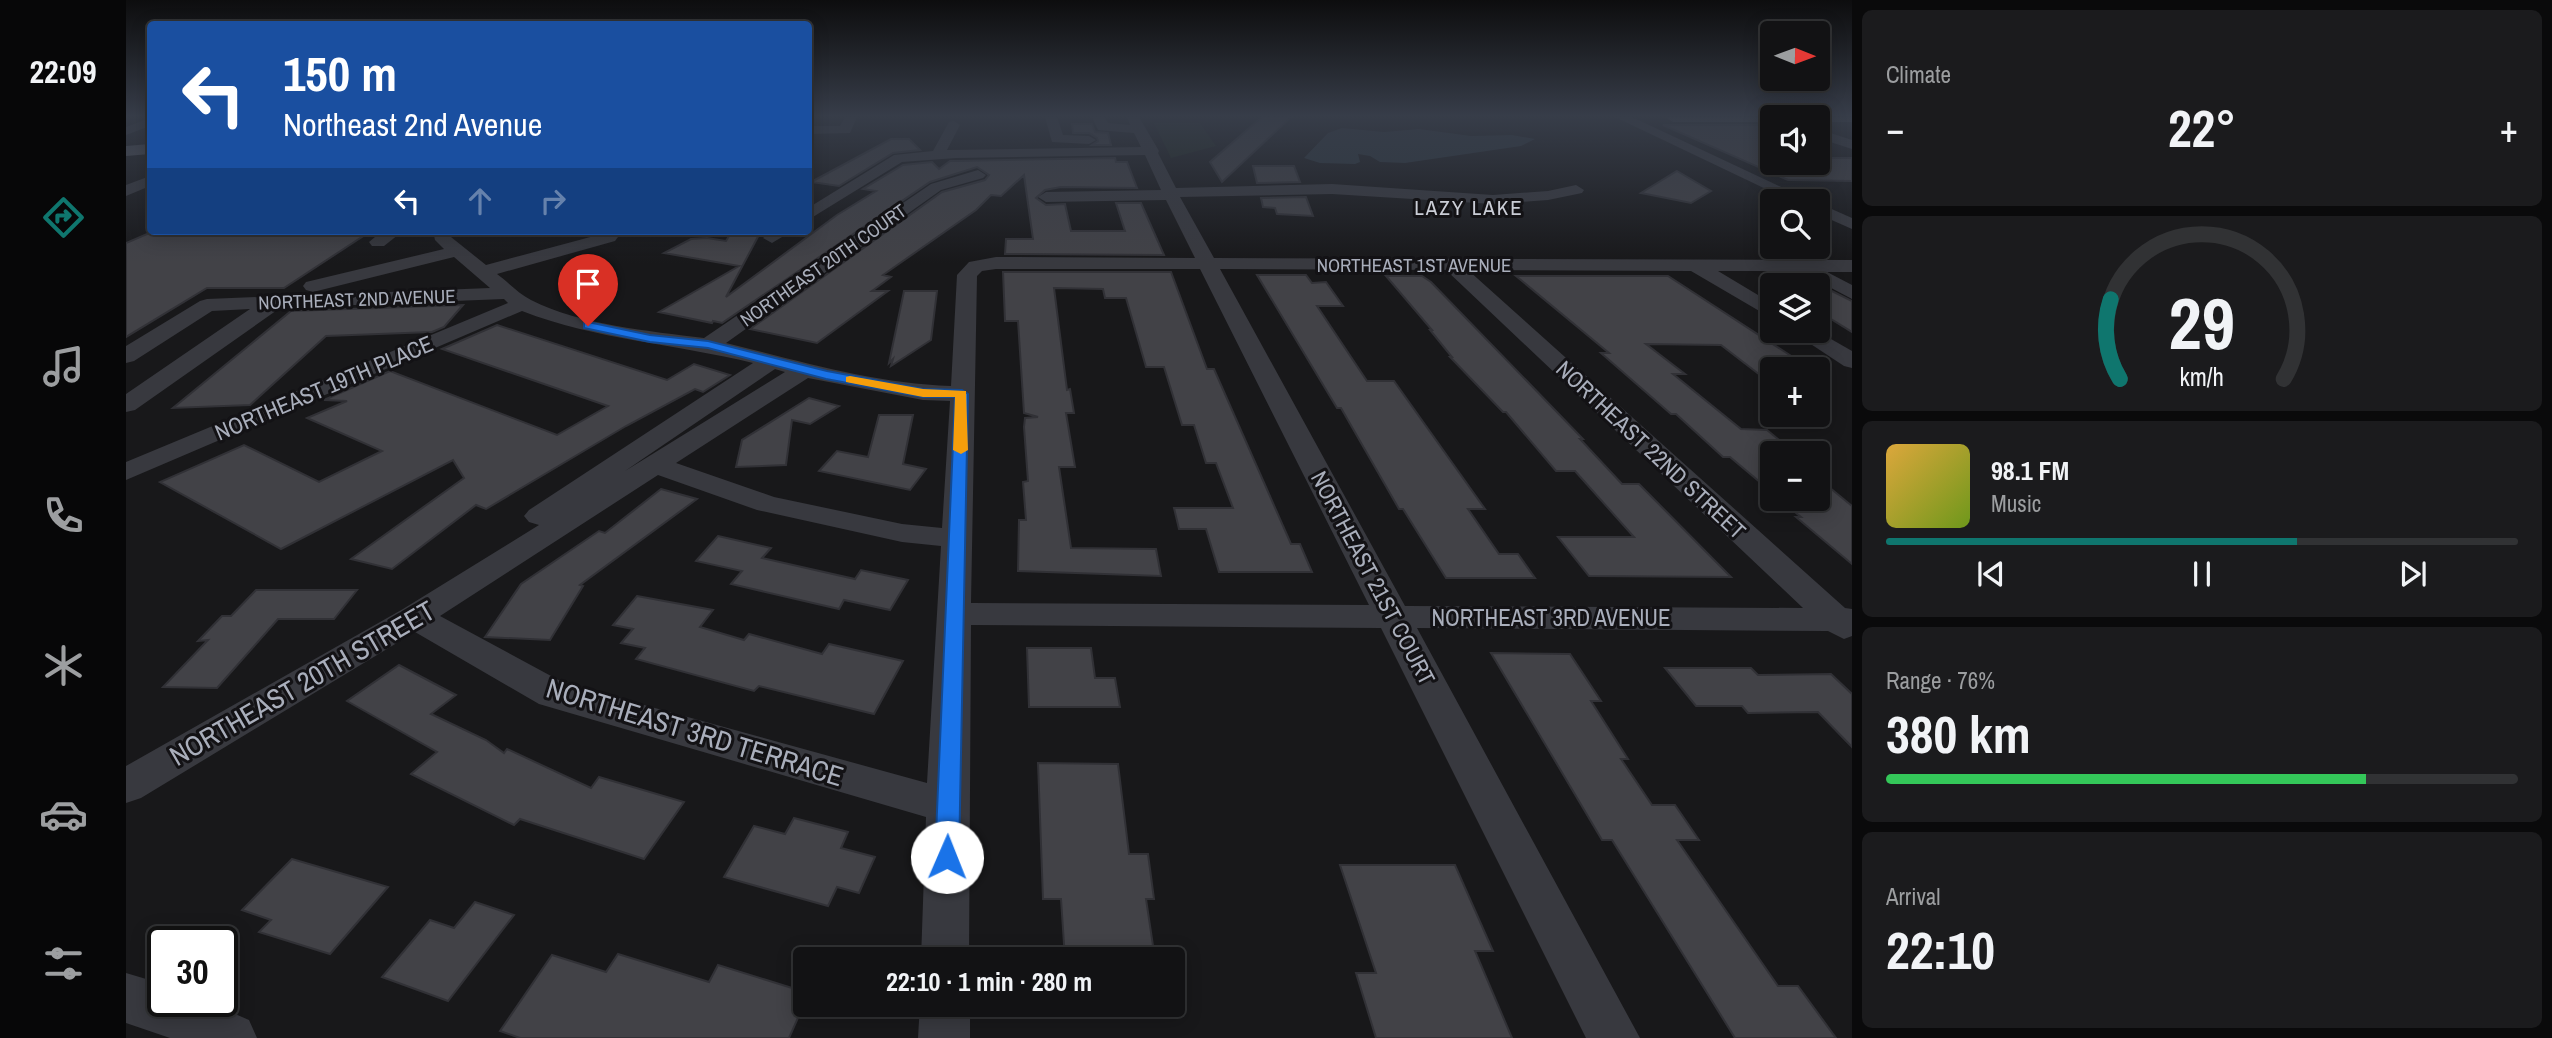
<!DOCTYPE html>
<html lang="en">
<head>
<meta charset="utf-8">
<style>
  :root { --surface:#121214; --page:#1b1b1d; --text:#f1f3f6; --muted:#9c9ea0; --line:#313234; --accent:#0f766e }
  body { margin:0; font-family:"Archivo Narrow",sans-serif; background:var(--page); color:var(--text); height:100vh; display:flex; flex-direction:column; font-size:26px; white-space:nowrap }
  * { box-sizing:border-box; margin:0 }
  p { font-size:23px; color:var(--muted) }
  .icon { flex:none; width:38px; height:38px; fill:none; stroke:currentColor; stroke-width:2; stroke-linecap:round; stroke-linejoin:round }
  .map { position:relative; flex:1; overflow:hidden }
  .drawer { display:flex; flex-direction:column; gap:10px; padding:10px; background:#0a0a0b; width:700px }
  .drawer>* { flex:none }
  .banner { position:absolute; left:21px; top:21px; width:665px; height:214px; border-radius:7px; box-shadow:0 4px 18px #0003,0 0 0 2px var(--line); background:#1a4fa0; color:#fff; overflow:hidden }
  .needle { width:46px; rotate:91deg }
  .buttons { position:absolute; left:1634px; top:21px; display:grid; gap:14px }
  .buttons a { display:grid; place-items:center; width:70px; height:70px; border-radius:7px; background:var(--surface); box-shadow:0 4px 18px #0003,0 0 0 2px var(--line); font-size:35px }
  .speed { position:absolute; left:21px; top:926px; display:flex; gap:14px; font-size:35px; font-weight:700; text-align:center }
  .speed>* { display:grid; place-content:center; width:91px; height:91px; border-radius:50%; background:var(--surface); box-shadow:0 4px 18px #0003,0 0 0 2px var(--line); line-height:1 }
  .speed .limit { border:4px solid #111; border-radius:10px; background:#fff; color:#111 }
  .pin { position:absolute; display:grid; place-items:center; width:60px; height:60px; color:#fff; margin:-72px -30px; border-radius:50% 50% 50% 0; rotate:-45deg; box-shadow:0 0 7px #0007 }
  .pin .icon { rotate:45deg }
  .me { position:absolute; width:77px; margin:-38px; rotate:1deg; stroke-linejoin:round; filter:drop-shadow(0 0 5px #0008) }
  .turn { display:flex; align-items:center; gap:24px; height:147px; padding:0 21px; font-size:32px }
  .turn .icon { width:91px; height:91px; stroke-width:2.5 }
  .turn b { display:block; font-size:49px; line-height:60px }
  .lanes { display:flex; align-items:center; height:66px; padding:0 21px; background:#0003; justify-content:center; gap:35px; direction:ltr }
  .lanes .off { opacity:.35 }
  .big { font-size:52px; font-weight:700; line-height:1.1 }
  .drawer .tile { flex:1; display:flex; flex-direction:column; justify-content:center; gap:10px; min-width:0; padding:0 24px; border-radius:10px; background:var(--page) }
  .drawer .dial { align-items:center; gap:0 }
  .dial svg { height:182px; overflow:visible; fill:none; stroke:var(--line); stroke-width:7; stroke-linecap:round; text-anchor:middle }
  .dial text { fill:var(--text); stroke:none }
  .song { display:flex; align-items:center; gap:21px }
  .cover { width:84px; height:84px; border-radius:10px; background:linear-gradient(135deg,hsl(40 70% 55%),hsl(80 70% 35%)) }
  .played { height:7px; border-radius:4px; background:linear-gradient(90deg,var(--accent) 65%,var(--line) 65%) }
  .keys { display:flex; justify-content:space-around; direction:ltr }
  .heat { display:flex; justify-content:space-between; align-items:center; font-size:38px; direction:ltr }
  .charge { height:10px; border-radius:5px; background:linear-gradient(90deg,#34c759 76%,var(--line) 0) }
  .trip { position:absolute; left:667px; top:947px; width:392px; height:70px; border-radius:7px; background:var(--surface); box-shadow:0 4px 18px #0003,0 0 0 2px var(--line); font-weight:700; line-height:70px; text-align:center }
  main { display:flex; flex:1; min-height:0 }
  .dock { display:flex; flex-direction:column; width:126px; justify-content:space-around; align-items:center; background:#070708; color:var(--muted) }
  .dock .icon { width:49px; height:49px }
  .dock .on { color:var(--accent) }
  .dock b { font-size:32px; color:var(--text) }
  .map>svg:first-child { display:block }
  .green { fill:#1d261e }
  .water { fill:#2c373f }
  .building { fill:#424247; stroke:#313136; stroke-width:2 }
  .lines { fill:none; stroke-linecap:round; stroke-linejoin:round }
  .minor { fill:#38393f; fill-rule:evenodd }
  .major { fill:#54565f; fill-rule:evenodd }
  .route { fill:#1a73e8; stroke:#114b97; stroke-width:2 }
  .slow { fill:#f59e0b }
  .labels { text-anchor:middle; stroke-width:6; stroke-linejoin:round; paint-order:stroke }
  .far-street-label { font-size:19px; fill:#a9aebb; stroke:#131215 }
  .far-quarter-label { font-size:21px; letter-spacing:2px; fill:#cacdd6; stroke:#131215 }
  .street-label { font-size:23px; fill:#a9aebb; stroke:#131215 }
  .near-street-label { font-size:28px; fill:#a9aebb; stroke:#131215 }
</style>
</head>
<body>
<main>
<nav class="dock">
<b>22:09</b>
<svg class="icon on" aria-label="directions" viewBox="0 0 24 24"><path d="M12 3l9 9-9 9-9-9zM9 14v-3h6M13 9l2 2-2 2"/></svg>
<svg class="icon" aria-label="music" viewBox="0 0 24 24"><path d="M9 18V5l10-2v13"/><circle cx="6" cy="18" r="3"/><circle cx="16" cy="16" r="3"/></svg>
<svg class="icon" aria-label="phone" viewBox="0 0 24 24"><path d="M5 4h4l2 5-3 2q2 4 5 5l2-3 5 2v4C11 20 4 13 5 4z"/></svg>
<svg class="icon" aria-label="climate" viewBox="0 0 24 24"><path d="M12 3v18M4 7l16 10M4 17L20 7"/></svg>
<svg class="icon" aria-label="car" viewBox="0 0 24 24"><path d="M5 17H2v-5l4-1 3-4h7l3 4 3 1v5h-3M9 17h6M6 11h13"/><circle cx="7" cy="17" r="2"/><circle cx="17" cy="17" r="2"/></svg>
<svg class="icon" aria-label="filters" viewBox="0 0 24 24"><path d="M4 7h16M4 17h16"/><circle cx="9" cy="7" r="2"/><circle cx="15" cy="17" r="2"/></svg>
</nav>
<div class="map">
<svg width="1726" height="1038" viewBox="0 0 1726 1038">
  <rect width="100%" height="100%" fill="#18181a"/>
  <polygon class="green" points="1028,123 1074,123 1090,146 1045,158"/>
  <polygon class="water" points="1216,128 1258,132 1293,129 1345,136 1386,135 1409,139 1395,146 1279,163 1254,162 1244,156 1232,154 1234,162 1229,164 1194,163 1178,158 1202,133"/>
  <g class="building">
    <polygon points="1136,117 1165,117 1096,182 1084,162"/>
    <polygon points="946,124 966,124 969,132 982,133 985,145 966,145 972,141 971,138 963,133 947,133"/>
    <polygon points="1537,125 1647,125 1647,163 1692,163 1692,158 1726,158 1726,181 1662,180"/>
    <polygon points="765,139 783,139 794,150 767,153 713,186 685,182"/>
    <polygon points="989,158 990,162 1001,162 1011,188 935,187 919,190 910,198 920,205 939,204 945,231 999,231 990,203 1015,203 1038,255 879,254 880,239 907,239 898,175 875,196 865,195 850,210 757,275 765,277 746,291 762,291 691,343 624,329 816,192 859,180 863,175 851,167 804,182 596,323 587,321 586,323 533,312 613,266 538,253 565,239 581,238 600,241 606,231 635,231 600,297 711,215 750,191 737,189 777,165 806,162 813,169 824,161 830,161"/>
    <polygon points="1127,166 1168,166 1174,182 1131,183"/>
    <polygon points="1551,171 1585,191 1565,203 1515,193"/>
    <polygon points="1180,197 1187,216 1151,214 1149,208 1137,207 1135,198"/>
    <polygon points="28,231 103,234 108,231 245,231 158,288 81,288 0,337 0,243"/>
    <polygon points="877,272 1045,272 1081,369 1088,369 1165,544 1174,544 1186,572 1093,572 1080,529 1053,529 1048,508 1107,508 1090,463 1080,463 1068,425 1056,425 1038,367 1020,367 1000,298 979,298 977,289 928,288 941,390 944,389 948,413 940,413 949,467 933,467 945,548 1030,549 1035,576 892,571 893,520 900,520 897,482 902,481 898,427 899,418 912,417 898,413 892,321 879,321"/>
    <polygon points="1131,275 1180,275 1186,283 1200,282 1217,306 1191,306 1241,381 1268,381 1359,509 1342,509 1373,554 1392,554 1409,578 1320,578 1277,509 1273,509 1215,408 1211,408"/>
    <polygon points="1260,276 1296,276 1305,282 1457,439 1454,439 1496,484 1513,484 1605,577 1463,576 1432,537 1508,537 1449,471 1430,471 1380,412 1377,412 1324,357 1326,357 1304,330 1306,330"/>
    <polygon points="1390,276 1542,276 1676,363 1647,363 1647,385 1595,345 1520,344 1559,374 1547,374 1615,429 1641,430 1669,453 1647,453 1647,493 1604,457 1597,457 1550,414 1545,414 1475,353 1483,353"/>
    <polygon points="1637,277 1678,277 1726,301 1726,332 1692,311 1692,285 1651,285"/>
    <polygon points="778,291 811,291 805,340 765,366 767,359 763,363"/>
    <polygon points="337,305 318,327 306,332 200,336 124,405 47,408 165,311"/>
    <polygon points="371,325 541,380 568,364 604,375 577,392 569,389 500,426 360,509 350,505 266,569 225,559 338,478 327,460 155,549 34,482 118,445 193,482 256,451 181,418 221,401 198,400 264,371 431,435 482,406 316,349"/>
    <polygon points="683,398 713,406 684,424 666,420 660,465 610,467 616,440"/>
    <polygon points="753,415 787,415 777,464 800,469 784,490 693,471 711,451 742,457"/>
    <polygon points="1692,478 1726,506 1726,564 1670,517 1675,517 1653,499 1692,499"/>
    <polygon points="535,489 571,499 454,585 457,586 424,640 359,637 395,584 473,531 479,533"/>
    <polygon points="592,536 645,548 636,558 729,579 735,570 782,580 764,610 718,600 713,609 605,584 616,571 570,561"/>
    <polygon points="130,590 231,590 208,619 152,619 91,688 37,687 82,640 72,641 96,616 105,616"/>
    <polygon points="511,596 587,610 574,627 618,640 623,634 696,654 703,644 777,661 748,714 633,686 628,691 510,659 519,648 495,643 507,629 487,625"/>
    <polygon points="901,648 965,648 969,678 989,678 994,707 903,707"/>
    <polygon points="1365,653 1444,654 1475,701 1465,701 1502,759 1495,759 1526,805 1549,805 1573,840 1551,840 1652,986 1672,986 1710,1038 1609,1038 1486,840 1476,840"/>
    <polygon points="273,665 330,695 305,714 360,740 378,753 381,749 465,788 473,777 558,802 518,859 394,819 388,825 285,774 311,752 221,701"/>
    <polygon points="1539,668 1625,668 1632,675 1705,674 1726,694 1726,747 1692,712 1622,713 1616,706 1570,706"/>
    <polygon points="912,763 992,764 1003,854 1022,854 1028,899 1020,899 1029,959 939,959 935,899 917,899"/>
    <polygon points="668,818 722,832 715,848 749,857 733,893 711,887 702,906 598,877 628,826 659,834"/>
    <polygon points="166,859 262,887 204,954 133,932 145,920 116,910"/>
    <polygon points="1214,865 1329,865 1367,951 1349,951 1386,1038 1250,1038 1230,973 1250,973"/>
    <polygon points="349,902 388,915 322,1001 256,977 304,920 328,928"/>
    <polygon points="492,954 583,982 592,965 679,992 679,1002 663,1038 394,1038 374,1031 426,955 480,972"/>
  </g>
  <g class="lines">
    <g class="minor">
      <polygon points="719,117 731,117 724,133 682,134 682,126 714,126"/>
      <polygon points="919,117 931,117 937,135 963,136 970,140 963,144 926,142"/>
      <path d="M966,117h12l4,6 22,2 -3,-8h12l20,34 -1,2 18,35 156,-4 161,11 55,-4 28,-6 8,5 -2,3 -34,7 -55,4 -161,-10 -152,3 34,61 638,2v12h-25l25,13v14l-53,-28h-81l55,33v15l-82,-48 -223,-1 377,338 7,1v27l-8,3 -16,-8 -411,-3 223,410h-54l-205,-410 -410,-3 -2,334h-48l5,-142 -387,-113 -124,-72 -274,166 -15,5v-37l277,-157 136,-84 -10,-3 -5,-6 5,-6 224,-147c-77,-19 -156,-23 -231,-52l-396,169v-18l382,-159 -4,-4 -224,9 -145,102 -9,2v-18l124,-85 -38,2 -78,50 -8,2v-17l74,-45 7,-2 283,-11 -36,-31 -141,35 -7,-2 -3,-4 3,-4 138,-33 -9,-9 -2,-9h18v6l35,28 123,-33 6,1 3,4 -3,4 -118,33c11,8 22,20 34,26 49,25 118,31 173,38l227,-154 47,-14 8,5 -3,3 -42,12 -215,153c73,18 149,41 225,43l6,-111 12,-13 27,-5 199,1 -29,-58 -120,2 -8,-5 8,-5 115,-2 -16,-35 -189,3 -54,4 -94,58v-12l86,-53 39,-4 16,-29 5,-1 6,4 -13,25 194,-3 -7,-14 -36,-3zM870,269h204l169,336 -398,-2 6,-327 5,-5zM1094,269l226,1 357,338 -398,-2zM649,369l10,3 -160,99zM682,378l115,22 27,1 -8,127 -40,-4 -128,-27 -98,-34zM532,475l99,35 145,32 39,4 -14,237 -363,-100 -124,-67z"/>
      <polygon points="1489,117 1506,117 1685,201 1665,201"/>
      <polygon points="24,118 24,126 0,135 0,127"/>
      <polygon points="1692,129 1726,140 1726,149 1692,138"/>
      <polygon points="24,176 24,186 0,196 0,185"/>
      <polygon points="1692,203 1726,218 1726,229 1692,214"/>
      <polygon points="256,231 277,231 258,246 246,246 243,242"/>
      <polygon points="564,231 582,231 578,237 566,237"/>
      <polygon points="645,231 666,231 646,243 637,238"/>
      <polygon points="1665,331 1691,331 1726,351 1726,368 1718,366"/>
      <polygon points="0,973 37,984 37,1001 79,1001 123,1020 131,1038 44,1038 0,1023"/>
      <polygon points="794,1004 844,1004 844,1038 792,1038"/>
    </g>
    <g class="major">
      <polygon points="1539,117 1647,117 1647,122 1547,122"/>
      <rect x="1692" y="117" width="34" height="5"/>
      <polygon points="24,144 24,154 0,156 0,146"/>
    </g>
  </g>
  <linearGradient id="sky" x2="0" y2="1"><stop stop-color="#0d0d0e"/><stop offset="0.44" stop-color="#373d49"/><stop offset="1" stop-color="#373d49" stop-opacity="0"/></linearGradient>
  <rect width="1726" height="263" fill="url(#sky)"/>
  <polygon class="route" points="462,322 524,335 582,341 701,371 797,389 836,390 842,394 833,857 829,864 821,867 812,864 809,857 829,397 797,397 700,379 582,348 524,342 458,328 458,323"/>
  <polygon class="slow" points="724,376 797,389 840,391 842,450 835,454 827,450 829,397 797,397 720,382 720,377"/>
  <g class="labels">
    <g class="far-street-label">
      <text transform="translate(697 265) rotate(-35)" y="7">NORTHEAST 20TH COURT</text>
      <text x="1288" y="272">NORTHEAST 1ST AVENUE</text>
      <text transform="translate(231 299) rotate(-2)" y="7">NORTHEAST 2ND AVENUE</text>
    </g>
    <g class="far-quarter-label">
      <text x="1343" y="215">LAZY LAKE</text>
    </g>
    <g class="street-label">
      <text transform="translate(198 388) rotate(-23)" y="8">NORTHEAST 19TH PLACE</text>
      <text transform="translate(1525 450) rotate(43)" y="8">NORTHEAST 22ND STREET</text>
      <text transform="translate(1247 578) rotate(62)" y="8">NORTHEAST 21ST COURT</text>
      <text x="1425" y="626">NORTHEAST 3RD AVENUE</text>
    </g>
    <g class="near-street-label">
      <text transform="translate(176 683) rotate(-30)" y="10">NORTHEAST 20TH STREET</text>
      <text transform="translate(569 732) rotate(17)" y="10">NORTHEAST 3RD TERRACE</text>
    </g>
  </g>
</svg>
<div class="buttons">
<a><svg class="needle" viewBox="-14 -14 28 28"><path d="M0-13l5 13h-10z" fill="#e53935"/><path d="M0 13l5-13h-10z" fill="#9c9ea0"/></svg></a>
<a><svg class="icon" aria-label="sound" viewBox="0 0 24 24"><path d="M4 9h4l5-4v14l-5-4H4zM17 9q2 3 0 6"/></svg></a>
<a><svg class="icon" aria-label="search" viewBox="0 0 24 24"><circle cx="10" cy="10" r="6"/><path d="M15 15l6 6"/></svg></a>
<a><svg class="icon" aria-label="layers" viewBox="0 0 24 24"><path d="M12 4l9 5-9 5-9-5zM3 14l9 5 9-5"/></svg></a>
<a>+</a>
<a>−</a>
</div>
<div class="speed"><div class="limit">30</div></div>
<div class="pin" style="left:462px;top:326px;background:#d93025"><svg class="icon" aria-label="arrive" viewBox="0 0 24 24"><path d="M6 21V4h12l-3 4 3 4H6"/></svg></div>
<svg class="me" style="left:821px;top:857px" viewBox="-20 -20 40 40"><circle r="19" fill="#fff"/><path d="M0-13L10 11 0 6-10 11z" fill="#1a73e8"/></svg>
<div class="trip">22:10 · 1 min · 280 m</div>
<div class="banner">
<div class="turn"><svg class="icon" aria-label="left" viewBox="0 0 24 24"><path d="M17 20v-9H6M10 6l-5 5 5 5"/></svg><div><b>150 m</b>Northeast 2nd Avenue</div></div>
<div class="lanes"><svg class="icon" aria-label="left" viewBox="0 0 24 24"><path d="M17 20v-9H6M10 6l-5 5 5 5"/></svg><svg class="icon off" aria-label="ahead" viewBox="0 0 24 24"><path d="M12 20V5M6 11l6-6 6 6"/></svg><svg class="icon off" aria-label="right" viewBox="0 0 24 24"><path d="M7 20v-9h11M14 6l5 5-5 5"/></svg></div>
</div>
</div>
<section class="drawer">
<div class="tile"><p>Climate</p>
<div class="heat"><a>−</a><b class="big">22°</b><a>+</a></div>
</div>
<div class="tile dial"><svg viewBox="0 0 100 80">
<path d="M14 69A42 42 0 1 1 86 69"/>
<path d="M14 69A42 42 0 0 1 10 34" stroke="#0f766e"/>
<text x="50" y="56" font-size="32" font-weight="700">29</text>
<text x="50" y="72" font-size="11">km/h</text>
</svg></div>
<div class="tile">
<div class="song"><i class="cover"></i><div><b>98.1 FM</b><p>Music</p></div></div>
<div class="played"></div>
<div class="keys"><svg class="icon" aria-label="previous" viewBox="0 0 24 24"><path d="M18 5L8 12l10 7zM5 5v14"/></svg><svg class="icon" aria-label="pause" viewBox="0 0 24 24"><path d="M8 5v14M16 5v14"/></svg><svg class="icon" aria-label="next" viewBox="0 0 24 24"><path d="M6 5l10 7-10 7zM19 5v14"/></svg></div>
</div>
<div class="tile"><p>Range · 76%</p><b class="big">380 km</b><div class="charge"></div></div>
<div class="tile"><p>Arrival</p><b class="big">22:10</b></div>
</section>
</main>
</body>
</html>
